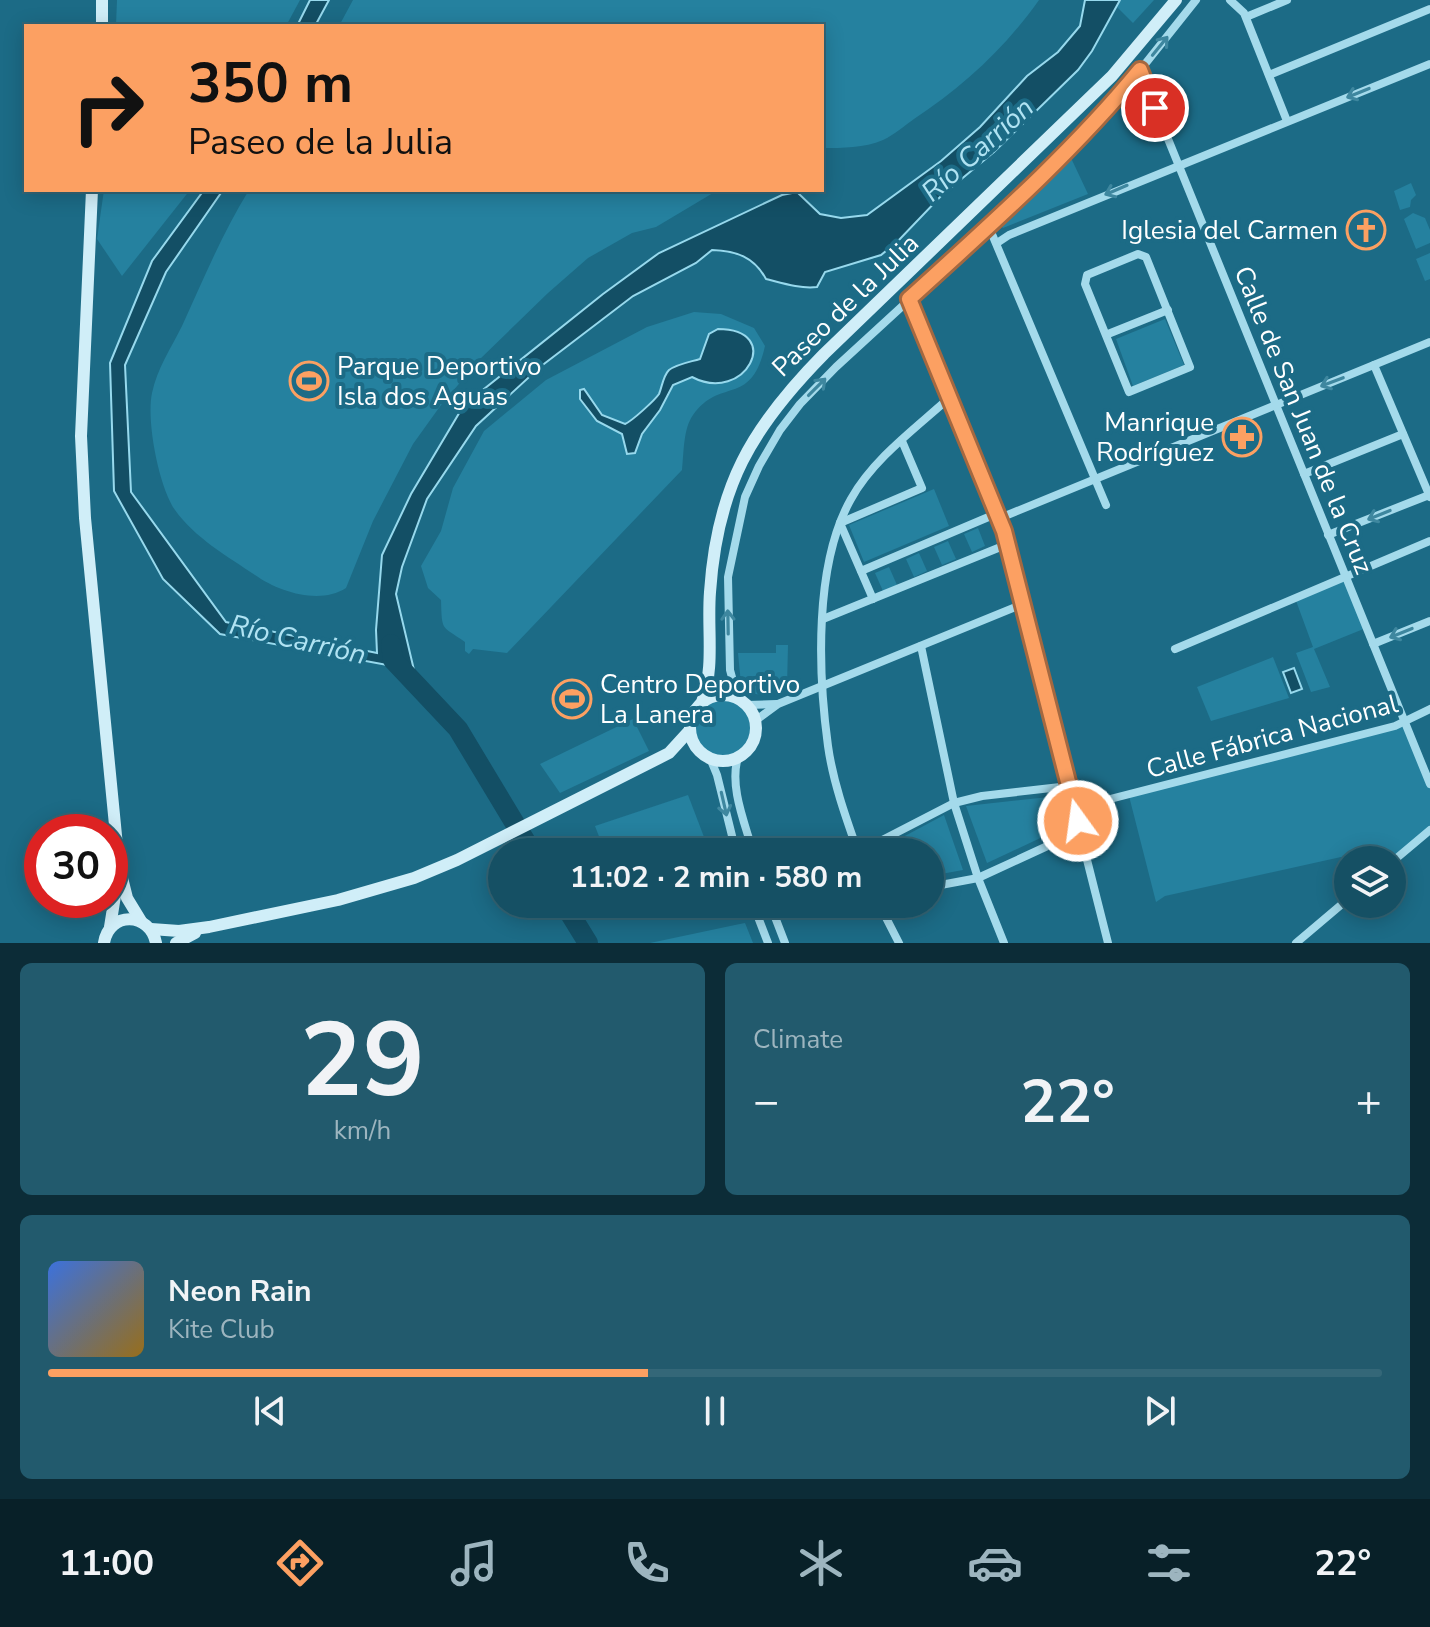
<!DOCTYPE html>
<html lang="en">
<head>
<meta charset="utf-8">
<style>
  :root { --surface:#155064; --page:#225a6d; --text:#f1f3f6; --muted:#9db5bf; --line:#346778; --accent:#fca062 }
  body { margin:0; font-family:"Nunito Sans",sans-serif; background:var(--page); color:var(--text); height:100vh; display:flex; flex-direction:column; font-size:30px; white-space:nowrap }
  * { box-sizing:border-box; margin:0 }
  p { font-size:26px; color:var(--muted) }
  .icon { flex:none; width:44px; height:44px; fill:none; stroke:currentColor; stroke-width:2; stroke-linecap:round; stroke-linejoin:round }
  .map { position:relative; height:943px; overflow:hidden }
  .side { display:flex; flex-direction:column; gap:20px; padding:20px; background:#0c2c37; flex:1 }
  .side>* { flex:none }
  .banner { position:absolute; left:24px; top:24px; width:800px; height:168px; border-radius:0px; box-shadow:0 4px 20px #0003,0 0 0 2px var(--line); background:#fca062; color:#111; overflow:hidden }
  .tools { position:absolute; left:1334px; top:846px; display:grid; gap:16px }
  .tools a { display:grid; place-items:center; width:72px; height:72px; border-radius:50%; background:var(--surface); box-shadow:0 4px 20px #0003,0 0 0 2px var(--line); font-size:40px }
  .speed { position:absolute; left:24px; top:814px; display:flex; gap:16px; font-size:40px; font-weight:700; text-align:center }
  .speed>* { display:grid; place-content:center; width:104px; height:104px; border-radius:50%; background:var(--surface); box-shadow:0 4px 20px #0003,0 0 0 2px var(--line); line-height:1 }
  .speed .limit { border:12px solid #d22; background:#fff; color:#111 }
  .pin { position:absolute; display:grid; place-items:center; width:68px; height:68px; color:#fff; margin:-34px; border:4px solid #fff; border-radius:50%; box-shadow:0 2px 8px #0007 }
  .me { position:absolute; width:88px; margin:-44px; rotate:346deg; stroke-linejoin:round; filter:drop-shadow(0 0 6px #0008) }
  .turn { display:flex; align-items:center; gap:28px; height:168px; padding:0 32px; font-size:36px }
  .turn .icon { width:104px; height:104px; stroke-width:2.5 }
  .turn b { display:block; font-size:56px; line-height:68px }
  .big { font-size:60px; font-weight:700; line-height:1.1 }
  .side .card { flex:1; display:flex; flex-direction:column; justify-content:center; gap:12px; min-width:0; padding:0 28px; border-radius:12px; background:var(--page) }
  .side .dial { align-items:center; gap:0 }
  .dial b { font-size:104px; line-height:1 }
  .song { display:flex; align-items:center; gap:24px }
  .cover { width:96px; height:96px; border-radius:12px; background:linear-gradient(135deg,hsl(220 70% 55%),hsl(40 70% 35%)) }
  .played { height:8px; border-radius:4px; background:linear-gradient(90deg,var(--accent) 45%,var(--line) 45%) }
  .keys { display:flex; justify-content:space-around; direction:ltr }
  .heat { display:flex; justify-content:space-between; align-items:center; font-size:44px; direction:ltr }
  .side .tiles { flex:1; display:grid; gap:20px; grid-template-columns:1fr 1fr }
  .card:last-child { grid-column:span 2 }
  .trip { position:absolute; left:488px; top:838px; width:456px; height:80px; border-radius:40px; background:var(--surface); box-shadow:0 4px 20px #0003,0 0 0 2px var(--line); font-weight:700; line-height:80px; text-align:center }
  .menu { display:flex; height:128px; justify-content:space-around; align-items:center; background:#082028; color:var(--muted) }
  .menu .icon { width:56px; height:56px }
  .menu .current { color:var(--accent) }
  .menu b { font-size:36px; color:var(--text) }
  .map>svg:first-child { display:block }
  .green { fill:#25819f }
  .water { fill:#134f65; stroke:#97d9ed; stroke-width:2 }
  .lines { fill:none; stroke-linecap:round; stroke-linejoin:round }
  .river { stroke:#134f65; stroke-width:20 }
  .street { stroke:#a4daeb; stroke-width:8 }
  .secondary { stroke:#d0eef8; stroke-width:12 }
  .oneway { stroke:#3e879f }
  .route-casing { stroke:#a46840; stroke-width:20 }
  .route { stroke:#fca062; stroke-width:14 }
  .labels { text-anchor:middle; stroke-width:8; stroke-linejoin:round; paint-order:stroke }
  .poi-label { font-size:26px; fill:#fff; stroke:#1c6b86; text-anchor:end }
  .street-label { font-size:26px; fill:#fff; stroke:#1c6b86 }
  .water-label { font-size:28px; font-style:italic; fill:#b0e3f3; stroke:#1c6b86 }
</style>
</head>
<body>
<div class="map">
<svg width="1430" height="943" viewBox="0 0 1430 943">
  <rect width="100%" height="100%" fill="#1c6b86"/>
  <g class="green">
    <polygon points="117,0 300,0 286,26 116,26"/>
    <path d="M353,0h686c-34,48 -76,87 -125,119 -10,7 -20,16 -31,21 -19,8 -40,8 -61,8v-122h-483z"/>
    <polygon points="1120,0 1154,0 1133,23 1117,7"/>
    <polygon points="1071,158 1088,194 1003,228 1000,225"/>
    <polygon points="1411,183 1416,195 1411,200 1410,207 1400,210 1394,191"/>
    <polygon points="104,190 190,190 122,276 97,239"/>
    <path d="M249,190h469l-62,37 -24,6 -44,25 -40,35 -68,66 -39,46 -28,39 -40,77 -27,67c-26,17 -67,4 -91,-13 -28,-19 -60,-37 -80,-65 -16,-23 -29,-89 -23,-117 5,-24 19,-45 30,-67 21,-46 40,-92 67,-136z"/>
    <polygon points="1413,213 1425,218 1430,230 1430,243 1416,249 1404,219"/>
    <polygon points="1430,253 1430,279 1425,281 1416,259"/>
    <path d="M694,312l27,2 33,14 11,18c-14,62 -44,30 -72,69 -10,14 -9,38 -11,55l-175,183 -34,-4 -4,5 -4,-3v-9c-24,-17 -23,-10 -24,-42l-13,-12 -7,-22 20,-35 12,-43 31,-57 62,-51 101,-53z"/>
    <polygon points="1165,319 1184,365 1133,386 1116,339"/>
    <polygon points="934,489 949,526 864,562 849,525"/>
    <polygon points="978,528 985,546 972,552 964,534"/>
    <polygon points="948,541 956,559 942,565 934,547"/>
    <polygon points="919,553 927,571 914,577 906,559"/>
    <polygon points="889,567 897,585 883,591 875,573"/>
    <polygon points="1346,577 1366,628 1314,649 1330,687 1311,692 1296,653 1313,647 1295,598"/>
    <path d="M776,645h12l-1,42c-19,7 -31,14 -46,-3l-3,-31h38z"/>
    <polygon points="1273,657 1289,698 1211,721 1197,687"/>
    <circle cx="723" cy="728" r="33"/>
    <polygon points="633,719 649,751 560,793 540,764"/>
    <polygon points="1405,723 1430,784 1430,830 1392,860 1351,860 1350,855 1165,896 1156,902 1129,796"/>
    <polygon points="688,795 704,837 661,852 605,852 595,826"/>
    <polygon points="1058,796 1066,826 987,863 966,806"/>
    <polygon points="944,815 963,870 930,876 930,852 875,852"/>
    <polygon points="704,839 709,852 669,852"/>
    <polygon points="624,904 664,904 629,917"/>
    <polygon points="745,923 753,943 650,943 735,925"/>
  </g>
  <g class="water">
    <polygon points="310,0 329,0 315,26 297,26"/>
    <path d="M1085,0h35l-28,51 -14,19 -84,82 -53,44 -43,45 -17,14 -56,17 -8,15c-17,2 -35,-4 -51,-8 -12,-22 -29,-28 -54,-29l-16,13 -63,33 -93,71 -64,59 -49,73 -25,68 -6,27 18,76 -194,-36 -57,-55 -49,-88 -4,-128 42,-102 52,-71h19l-57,82 -41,93 6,127 95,130 151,31 -1,-23 6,-75 29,-61 53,-89 139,-111 56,-41 123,-58 15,-3 23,22 21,4 26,-3 74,-54 39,-34 47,-51 31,-24 22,-26z"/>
    <path d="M718,329c67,0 27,76 -26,48l-19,8 -13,25 -18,24 -7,19 -8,1 -5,-20 -25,-13 -17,-22v-9l4,-1 18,26 23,9c7,-3 30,-24 34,-30 3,-7 4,-18 10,-24 8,-6 21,-8 31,-11l9,-25z"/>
    <polygon points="1294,668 1302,689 1291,693 1283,672"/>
  </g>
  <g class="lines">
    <g class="river">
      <polyline points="391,644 393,660 458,729 532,852"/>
      <polyline points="564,904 588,943"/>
    </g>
    <g class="street">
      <polyline points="1230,0 1244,13 1287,121"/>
      <polyline points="1246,17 1287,0"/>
      <polyline points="1140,70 1430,784"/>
      <polyline points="1269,75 1430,9"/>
      <polyline points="989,227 1106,505"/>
      <polyline points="997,243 1009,235 1430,64"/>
      <polygon points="1138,254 1146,257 1190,367 1129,392 1085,284 1087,275"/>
      <polyline points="909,299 1004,531 1108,943"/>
      <polyline points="1108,334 1168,310"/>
      <polyline points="1374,365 1430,497"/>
      <polyline points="1304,474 1403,434"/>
      <polyline points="1000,518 1430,342"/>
      <polyline points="1328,535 1429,495"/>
      <polyline points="861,571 998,513"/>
      <polyline points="873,599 840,523 922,488 902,441"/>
      <polyline points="823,619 1008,544"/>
      <polyline points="1373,644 1430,621"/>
      <polyline points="921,646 954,803 978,878 1004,943"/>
      <polyline points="1175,649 1430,541"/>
      <polyline points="738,699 730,670 728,577 745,497 759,466 780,430 800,404 836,367 994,222 1085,132 1126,88 1196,0"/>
      <polyline points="747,705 777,704"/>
      <polyline points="755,721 778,704 1023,604"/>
      <path d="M738,757c-9,30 7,66 15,95"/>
      <polyline points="710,758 717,775 736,852"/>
      <polyline points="1075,808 1395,726 1430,709"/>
      <path d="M858,852c-12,-34 -25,-70 -30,-106 -10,-73 -14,-182 23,-247 22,-40 65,-71 98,-101"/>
      <polyline points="859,852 954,803 982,796 1069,786"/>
      <polyline points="1392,862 1430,830"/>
      <polyline points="930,887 978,878 1080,831"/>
      <polyline points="753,904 768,943"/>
      <polyline points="770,904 785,943"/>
      <polyline points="879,904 899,943"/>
      <polyline points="772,910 786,904"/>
      <polyline points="1296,943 1348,899"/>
    </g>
    <g class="secondary">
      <polyline points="102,26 102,0"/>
      <polyline points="92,190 81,436 85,518 119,866 127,898 141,921"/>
      <circle cx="723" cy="728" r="33"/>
      <path d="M702,702c13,-36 5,-72 8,-110 7,-105 41,-164 114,-238l288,-278 64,-76"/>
      <polyline points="110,927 118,877"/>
      <polyline points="151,929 179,931 209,927 338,900 414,878 457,860 669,753 690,730"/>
      <path d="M104,943c5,-32 46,-31 52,0"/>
      <polyline points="176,943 195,933"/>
    </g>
  </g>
  <defs><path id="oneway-shaft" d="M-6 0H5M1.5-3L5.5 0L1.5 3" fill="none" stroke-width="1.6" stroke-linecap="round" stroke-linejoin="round" transform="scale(2)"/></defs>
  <g class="oneway">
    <use href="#oneway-shaft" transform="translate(1160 46) rotate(-51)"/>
    <use href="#oneway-shaft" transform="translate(1358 93) rotate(158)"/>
    <use href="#oneway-shaft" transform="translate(1116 190) rotate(157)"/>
    <use href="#oneway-shaft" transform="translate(1332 382) rotate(159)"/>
    <use href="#oneway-shaft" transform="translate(817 387) rotate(-45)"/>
    <use href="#oneway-shaft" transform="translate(1379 515) rotate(158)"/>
    <use href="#oneway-shaft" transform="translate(728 622) rotate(-91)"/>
    <use href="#oneway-shaft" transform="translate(1401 633) rotate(158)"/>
    <use href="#oneway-shaft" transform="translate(724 804) rotate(77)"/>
  </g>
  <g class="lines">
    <g class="route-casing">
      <path id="route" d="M1078,821l-74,-290 -95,-232c80,-73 162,-145 231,-229l15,38"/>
    </g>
    <use href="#route" class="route"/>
  </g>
  <defs>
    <g id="church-ring" transform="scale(2)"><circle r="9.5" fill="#1c6b86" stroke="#fca062" stroke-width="1.5"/><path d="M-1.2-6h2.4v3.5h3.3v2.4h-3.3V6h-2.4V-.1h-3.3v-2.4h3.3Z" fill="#fca062"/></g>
    <g id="stadium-ring" transform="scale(2)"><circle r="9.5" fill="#1c6b86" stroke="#fca062" stroke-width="1.5"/><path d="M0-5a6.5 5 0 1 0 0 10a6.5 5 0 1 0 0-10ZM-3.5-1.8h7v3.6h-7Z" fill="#fca062"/></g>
    <g id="pharmacy-ring" transform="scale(2)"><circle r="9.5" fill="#1c6b86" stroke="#fca062" stroke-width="1.5"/><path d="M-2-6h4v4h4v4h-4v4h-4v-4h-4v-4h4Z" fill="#fca062"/></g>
  </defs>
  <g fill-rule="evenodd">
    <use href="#church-ring" x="1366" y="230"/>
    <use href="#stadium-ring" x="309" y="381"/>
    <use href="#pharmacy-ring" x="1242" y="437"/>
    <use href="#stadium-ring" x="572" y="699"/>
  </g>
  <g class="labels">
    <g class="poi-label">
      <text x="1338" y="239">Iglesia del Carmen</text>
      <text x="337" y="375" text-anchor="start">Parque Deportivo<tspan x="337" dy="30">Isla dos Aguas</tspan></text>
      <text x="1214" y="431">Manrique<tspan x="1214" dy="30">Rodríguez</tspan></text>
      <text x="600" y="693" text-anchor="start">Centro Deportivo<tspan x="600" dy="30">La Lanera</tspan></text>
    </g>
    <g class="street-label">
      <text transform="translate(845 305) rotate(-44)" y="9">Paseo de la Julia</text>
      <text transform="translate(1304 420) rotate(68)" y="9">Calle de San Juan de la Cruz</text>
      <text transform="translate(1272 736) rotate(-15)" y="9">Calle Fábrica Nacional</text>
    </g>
    <g class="water-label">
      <text transform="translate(977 149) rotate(-42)" y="10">Río Carrión</text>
      <text transform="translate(298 639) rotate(13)" y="10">Río Carrión</text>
    </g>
  </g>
</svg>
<div class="tools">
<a><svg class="icon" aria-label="layers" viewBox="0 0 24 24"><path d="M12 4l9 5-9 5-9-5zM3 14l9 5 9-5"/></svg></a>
</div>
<div class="speed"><div class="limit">30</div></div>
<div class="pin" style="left:1155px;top:108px;background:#d93025"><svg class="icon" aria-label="arrive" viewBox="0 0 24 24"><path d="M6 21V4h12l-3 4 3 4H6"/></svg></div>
<svg class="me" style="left:1078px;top:821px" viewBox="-20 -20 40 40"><circle r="17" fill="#fca062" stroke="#fff" stroke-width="3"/><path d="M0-11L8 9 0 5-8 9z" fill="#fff"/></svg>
<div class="trip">11:02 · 2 min · 580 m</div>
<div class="banner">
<div class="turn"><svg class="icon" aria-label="right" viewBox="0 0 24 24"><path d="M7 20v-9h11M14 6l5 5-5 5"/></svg><div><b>350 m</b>Paseo de la Julia</div></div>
</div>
</div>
<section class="side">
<div class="tiles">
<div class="card dial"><b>29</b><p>km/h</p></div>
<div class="card"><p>Climate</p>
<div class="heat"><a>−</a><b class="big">22°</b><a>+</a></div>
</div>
<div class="card">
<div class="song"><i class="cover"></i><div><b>Neon Rain</b><p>Kite Club</p></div></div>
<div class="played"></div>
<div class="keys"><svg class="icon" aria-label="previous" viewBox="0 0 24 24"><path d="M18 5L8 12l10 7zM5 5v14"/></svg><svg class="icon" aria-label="pause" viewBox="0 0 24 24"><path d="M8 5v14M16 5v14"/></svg><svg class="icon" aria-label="next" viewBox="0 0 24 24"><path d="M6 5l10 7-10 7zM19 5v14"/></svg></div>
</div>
</div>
</section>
<nav class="menu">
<b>11:00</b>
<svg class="icon current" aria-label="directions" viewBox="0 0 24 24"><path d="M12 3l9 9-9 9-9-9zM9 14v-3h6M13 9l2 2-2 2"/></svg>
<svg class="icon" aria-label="music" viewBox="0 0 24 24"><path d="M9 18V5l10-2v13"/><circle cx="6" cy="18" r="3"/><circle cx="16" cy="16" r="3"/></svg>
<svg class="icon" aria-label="phone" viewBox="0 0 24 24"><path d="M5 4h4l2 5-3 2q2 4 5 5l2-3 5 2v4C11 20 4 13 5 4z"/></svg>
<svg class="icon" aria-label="climate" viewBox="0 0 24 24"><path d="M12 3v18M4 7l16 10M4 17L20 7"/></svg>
<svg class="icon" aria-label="car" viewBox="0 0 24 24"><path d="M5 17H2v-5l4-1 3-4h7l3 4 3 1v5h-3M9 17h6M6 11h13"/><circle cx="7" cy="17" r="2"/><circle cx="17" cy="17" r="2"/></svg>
<svg class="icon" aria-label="filters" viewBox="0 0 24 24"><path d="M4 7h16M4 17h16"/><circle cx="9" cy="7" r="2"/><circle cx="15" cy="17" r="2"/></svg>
<b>22°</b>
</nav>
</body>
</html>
